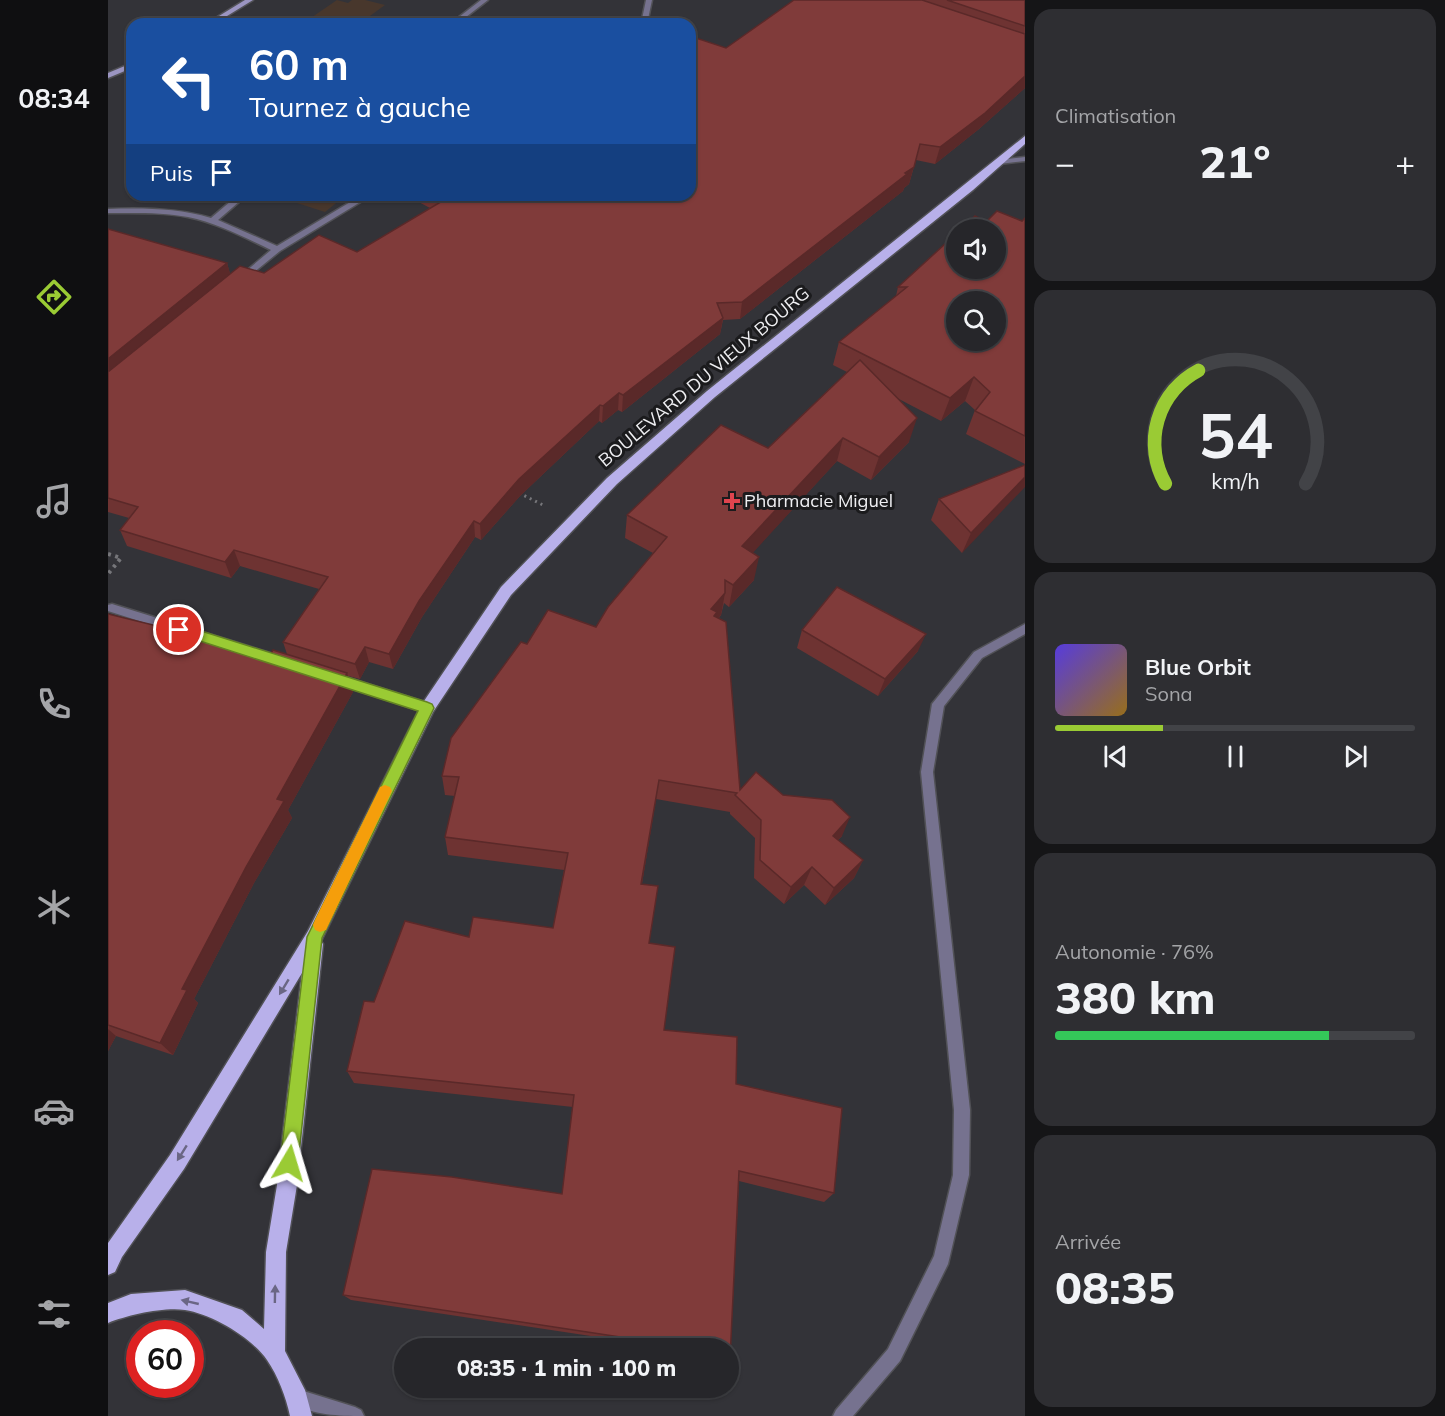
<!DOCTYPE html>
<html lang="fr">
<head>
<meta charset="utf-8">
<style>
  :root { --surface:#26262a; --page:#2e2e32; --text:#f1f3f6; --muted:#a4a5a8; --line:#424347; --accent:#9acb34 }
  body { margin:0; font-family:Mulish,sans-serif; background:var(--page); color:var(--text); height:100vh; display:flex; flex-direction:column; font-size:22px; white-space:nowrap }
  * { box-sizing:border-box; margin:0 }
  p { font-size:20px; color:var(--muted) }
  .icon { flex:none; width:33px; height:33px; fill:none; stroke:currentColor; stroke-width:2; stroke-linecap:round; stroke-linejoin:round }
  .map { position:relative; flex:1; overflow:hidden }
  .details { display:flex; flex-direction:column; gap:9px; padding:9px; background:#151517; width:420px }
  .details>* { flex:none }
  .banner { position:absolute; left:18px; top:18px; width:570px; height:183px; border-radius:18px; box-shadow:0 2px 4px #0004,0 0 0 2px var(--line); background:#1a4fa0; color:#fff; overflow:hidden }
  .tools { position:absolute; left:838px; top:219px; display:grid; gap:12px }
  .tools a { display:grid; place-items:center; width:60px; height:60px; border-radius:50%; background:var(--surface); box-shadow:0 2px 4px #0004,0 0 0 2px var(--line); font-size:30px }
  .speed { position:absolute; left:18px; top:1320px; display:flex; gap:12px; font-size:30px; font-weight:700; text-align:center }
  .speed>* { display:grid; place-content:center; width:78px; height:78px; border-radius:50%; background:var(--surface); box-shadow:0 2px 4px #0004,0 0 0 2px var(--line); line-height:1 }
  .speed .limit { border:9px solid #d22; background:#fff; color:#111 }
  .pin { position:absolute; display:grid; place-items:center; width:51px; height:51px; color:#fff; margin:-26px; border:3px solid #fff; border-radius:50%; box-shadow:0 2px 6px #0007 }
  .me { position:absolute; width:66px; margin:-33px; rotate:7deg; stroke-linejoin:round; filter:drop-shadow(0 0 4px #0008) }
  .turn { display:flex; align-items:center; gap:21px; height:126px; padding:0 24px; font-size:27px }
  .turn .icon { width:78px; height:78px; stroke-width:2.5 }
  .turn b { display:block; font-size:42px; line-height:51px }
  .then { display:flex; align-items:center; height:57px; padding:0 24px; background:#0003; gap:12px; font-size:22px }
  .big { font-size:45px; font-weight:800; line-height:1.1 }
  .details .tile { flex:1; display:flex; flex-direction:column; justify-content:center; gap:9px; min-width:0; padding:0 21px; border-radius:18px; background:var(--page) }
  .details .dial { align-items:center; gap:0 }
  .dial svg { height:156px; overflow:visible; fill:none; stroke:var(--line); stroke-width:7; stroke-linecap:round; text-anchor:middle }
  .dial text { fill:var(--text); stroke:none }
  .song { display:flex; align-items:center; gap:18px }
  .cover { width:72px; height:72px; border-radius:9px; background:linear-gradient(135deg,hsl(250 70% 55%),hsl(40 70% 35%)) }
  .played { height:6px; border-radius:3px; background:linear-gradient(90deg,var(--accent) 30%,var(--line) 30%) }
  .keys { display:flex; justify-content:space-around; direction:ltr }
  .heat { display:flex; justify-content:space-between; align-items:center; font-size:33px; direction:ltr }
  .charge { height:9px; border-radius:4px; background:linear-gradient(90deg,#34c759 76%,var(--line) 0) }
  .trip { position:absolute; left:286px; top:1338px; width:345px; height:60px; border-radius:30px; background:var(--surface); box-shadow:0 2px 4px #0004,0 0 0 2px var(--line); font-weight:800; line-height:60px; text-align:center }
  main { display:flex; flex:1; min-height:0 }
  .tabs { display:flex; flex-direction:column; width:108px; justify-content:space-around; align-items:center; background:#0f0f11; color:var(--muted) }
  .tabs .icon { width:42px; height:42px }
  .tabs .selected { color:var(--accent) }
  .tabs b { font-size:27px; color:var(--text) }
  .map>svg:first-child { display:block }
  .commercial { fill:#48372c }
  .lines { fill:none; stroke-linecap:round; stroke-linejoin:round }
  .service-casing { stroke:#515156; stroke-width:3 }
  .minor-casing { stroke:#515156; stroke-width:3 }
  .secondary-casing { stroke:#515156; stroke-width:3 }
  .primary-casing { stroke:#515156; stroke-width:3 }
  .path-far1 { stroke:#76767a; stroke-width:3; stroke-dasharray:2 4; stroke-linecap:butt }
  .path { stroke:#76767a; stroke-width:4; stroke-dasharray:3 4.5; stroke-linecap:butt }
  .service { fill:#76728f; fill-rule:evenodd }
  .minor { fill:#76728f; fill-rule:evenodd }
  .secondary { fill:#9b95c2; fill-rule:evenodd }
  .primary { fill:#b8b0ea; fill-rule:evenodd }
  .wall { fill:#6e3332 }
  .shaded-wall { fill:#5a2929 }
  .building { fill:#803b3a; stroke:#5a2929; stroke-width:1.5; fill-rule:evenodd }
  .oneway { fill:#6a6684 }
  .route { fill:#9acb34; stroke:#648422; stroke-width:1.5 }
  .slow { fill:#f59e0b }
  .health-dot { fill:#e0444e; stroke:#1b1b1d; stroke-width:2 }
  .labels { text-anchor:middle; stroke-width:6; stroke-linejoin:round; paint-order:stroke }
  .street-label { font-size:18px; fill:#efeff2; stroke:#1b1b1d }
  .poi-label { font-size:18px; fill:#efeff2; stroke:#1b1b1d; text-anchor:start }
</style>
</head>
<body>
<main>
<nav class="tabs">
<b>08:34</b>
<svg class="icon selected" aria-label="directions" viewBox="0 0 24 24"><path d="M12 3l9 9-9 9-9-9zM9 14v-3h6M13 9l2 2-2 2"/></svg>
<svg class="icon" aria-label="music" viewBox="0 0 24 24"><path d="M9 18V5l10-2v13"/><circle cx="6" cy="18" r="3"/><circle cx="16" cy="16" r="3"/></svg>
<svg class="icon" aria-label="phone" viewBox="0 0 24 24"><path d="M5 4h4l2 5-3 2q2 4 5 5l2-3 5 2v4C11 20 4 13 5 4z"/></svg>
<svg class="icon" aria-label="climate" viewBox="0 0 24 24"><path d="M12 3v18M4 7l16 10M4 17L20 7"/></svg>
<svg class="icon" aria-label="car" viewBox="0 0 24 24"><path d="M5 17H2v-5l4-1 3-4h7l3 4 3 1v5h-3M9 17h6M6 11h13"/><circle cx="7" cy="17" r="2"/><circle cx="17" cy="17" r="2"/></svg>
<svg class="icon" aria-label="filters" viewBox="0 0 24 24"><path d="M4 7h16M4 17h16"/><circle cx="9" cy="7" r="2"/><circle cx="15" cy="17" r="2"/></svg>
</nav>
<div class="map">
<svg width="917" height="1416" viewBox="0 0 917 1416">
  <rect width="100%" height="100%" fill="#333338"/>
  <g class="commercial">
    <polygon points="229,0 240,3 244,0 257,0 277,5 251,24 194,24"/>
    <polygon points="164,195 238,195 217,212"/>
  </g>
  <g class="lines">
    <g class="service-casing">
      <g id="service">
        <polygon points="373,0 380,0 349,24 342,24"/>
        <polygon points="538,0 544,0 539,24 533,24"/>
        <polygon points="917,157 917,161 891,164 887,162 891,160"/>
        <path d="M130,195h9l-29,25 59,26 85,-51h10l-92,56 -38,31 -3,-1v-4l32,-27c-27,-13 -54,-27 -83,-33 -26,-5 -54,-4 -80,-4v-4c35,-1 69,-1 103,9z"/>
        <polygon points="4,604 175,657 179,659 181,662 179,665 175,667 0,611 0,605"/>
        <polygon points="917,624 917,634 874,658 836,706 825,772 862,1110 861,1175 840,1264 792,1361 745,1416 725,1416 728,1410 780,1349 826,1256 845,1175 846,1110 813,772 824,704 866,652"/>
        <polygon points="228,674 323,704 325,708 323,712 319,713 224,682 222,679 224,676"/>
      </g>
    </g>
    <g class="minor-casing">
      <path id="minor" d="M189,1389l58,18 6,3 3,6c-29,0 -46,-1 -73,-12l-3,-6 3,-6z"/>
    </g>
    <g class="secondary-casing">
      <g id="secondary">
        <polygon points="137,0 145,0 106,24 98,24"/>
        <polygon points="24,63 24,68 0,78 0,73"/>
      </g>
    </g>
    <g class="primary-casing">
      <path id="primary" d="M917,136v8l-52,46 -258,207 -98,87 -106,111 -78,117 -112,229 2,3 -26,241 -11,67 -1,99 20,39 7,26h-22c-4,-19 -12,-40 -23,-56 -15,-22 -55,-46 -82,-50 -22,-3 -57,5 -77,13v-20l23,-9 54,-4 57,20 22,19 2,-77 11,-67 25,-212 -118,196 -62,88 -7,15 -7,3v-32l62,-88 138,-224 114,-227 79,-117 106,-109 100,-87z"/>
    </g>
    <polyline class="path-far1" points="411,493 437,506"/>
    <polyline class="path" points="0,554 13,558 0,574"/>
    <use href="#service" class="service"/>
    <use href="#minor" class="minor"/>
    <use href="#secondary" class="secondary"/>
    <use href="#primary" class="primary"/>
  </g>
  <g class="wall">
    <polygon points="686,0 917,0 917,88 871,129 827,164 808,160 801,184 796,188 795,191 632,319 615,320 612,334 514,412 510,410 494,423 491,421 412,496 373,540 367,537 314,617 285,669 261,662 252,679 240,676 245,692 180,810 184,818 146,883 86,999 90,1003 65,1055 8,1036 0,1051 0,614 160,658 179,654 175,642 211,589 132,566 123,578 19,546 12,530 21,518 0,512 0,229 119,263 122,274 156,273 249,252 322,208 307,200 307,195 582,195 618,48"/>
    <polygon points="917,218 917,464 858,434 867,410 857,401 833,421 789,398 801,442 763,480 729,461 644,553 646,580 621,607 616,603 613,615 611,618 632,790 675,795 734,836 730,840 755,860 746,878 717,905 696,885 676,904 646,878 647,838 622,814 622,812 548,799 534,884 541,943 556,1030 628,1084 726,1193 716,1202 631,1181 622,1359 621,1360 621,1348 552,1348 529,1343 243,1300 235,1295 454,1194 465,1107 246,1083 239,1071 266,1002 361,937 445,928 456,870 340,855 337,837 347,796 337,795 334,776 419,644 488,627 545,553 517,538 519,515 660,448 739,372 725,365 731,342 788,296 790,287 878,222 914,221"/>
    <polygon points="917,465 854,553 823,520 831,499"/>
    <polygon points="694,630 810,651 770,696 689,648"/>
  </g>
  <g class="shaded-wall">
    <polygon points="917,76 917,88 871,129 827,164 832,147"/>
    <polygon points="812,144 801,184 796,188 795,191 632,319 634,302"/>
    <polygon points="119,263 124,280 0,382 0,359"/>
    <polygon points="615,318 612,334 514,412 515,395"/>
    <polygon points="866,377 857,401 833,421 842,398"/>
    <polygon points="511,393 510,410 494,423 495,406"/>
    <polygon points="492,405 491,421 412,496 373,540 372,524 411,479"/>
    <polygon points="809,418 801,442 763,480 771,457"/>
    <polygon points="735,438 729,461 630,569 634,546"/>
    <polygon points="917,477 917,487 854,553 863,533"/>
    <polygon points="366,521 367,537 314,617 285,669 281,654 311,601"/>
    <polygon points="126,550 132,566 123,578 117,562"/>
    <polygon points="651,557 646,580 621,607 625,585"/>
    <polygon points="617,593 613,615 607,622 603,609"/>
    <polygon points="818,634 810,651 770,696 777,679"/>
    <polygon points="257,647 261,662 252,679 247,664"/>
    <polygon points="239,673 245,692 180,810 184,818 146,883 86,999 90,1003 65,1055 52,1043 74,989 169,799"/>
    <polygon points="551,780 548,799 531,901 533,884"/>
    <polygon points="742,817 734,836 717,854 725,836"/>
    <polygon points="755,860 746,878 717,905 726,888"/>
    <polygon points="704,867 696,885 676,904 683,887"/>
    <polygon points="0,1029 8,1036 0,1051"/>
  </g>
  <g class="building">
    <polygon points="686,0 814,0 917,34 917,76 877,113 832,147 812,144 806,167 797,173 799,174 634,302 609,303 615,318 515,395 511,393 495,406 492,405 411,479 372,524 366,521 311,601 281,654 257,647 247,664 175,642 220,577 126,550 117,562 12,530 30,507 0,498 0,372 132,266 156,273 211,235 249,252 336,200 327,195 582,195 582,36 618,48"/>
    <polygon points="839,0 917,0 917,26"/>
    <path d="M889,211l25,10 3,-3v218l-50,-25 15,-19 -16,-15 -24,21 -111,-56 68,-55h-9l59,-54v35h39v-38h-35l14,-14 11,6zM849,302h39v38h-39z"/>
    <polygon points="0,229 119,263 0,359"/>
    <polygon points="752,360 809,418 771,457 735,438 634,546 651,557 625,585 617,580 617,593 603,609 609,612 606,616 618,622 632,790 648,772 675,795 724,800 742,817 725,836 755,860 726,888 704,867 683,887 652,860 653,820 627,795 629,793 551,780 533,884 550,886 541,943 567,947 556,1030 629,1037 628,1084 734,1108 726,1193 631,1171 622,1359 621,1359 621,1348 572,1348 532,1340 235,1295 264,1169 344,1177 454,1194 466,1095 239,1071 256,1001 266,1002 297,921 361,937 365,917 445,928 460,853 337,837 351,777 334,776 343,738 413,642 419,644 440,610 488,627 500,607 559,537 519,515 613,425 660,448"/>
    <polygon points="917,465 917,477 863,533 831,499"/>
    <polygon points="729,587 818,634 777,679 694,630"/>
    <polygon points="0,614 90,636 160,658 165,650 239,673 169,799 176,801 138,867 74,989 79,990 52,1043 0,1025"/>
  </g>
  <defs><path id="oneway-solid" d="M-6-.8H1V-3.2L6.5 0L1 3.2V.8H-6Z" transform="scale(1.5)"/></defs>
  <g class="oneway">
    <use href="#oneway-solid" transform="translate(176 987) rotate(121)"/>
    <use href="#oneway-solid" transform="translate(74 1153) rotate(122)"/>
    <use href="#oneway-solid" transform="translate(167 1294) rotate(-89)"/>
    <use href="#oneway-solid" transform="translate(82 1302) rotate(-167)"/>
  </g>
  <polygon class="route" points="71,624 319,702 324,704 326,708 214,938 190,1163 187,1169 181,1172 175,1169 172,1163 199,937 310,711 67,633 65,630"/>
  <polygon class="slow" points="277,785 282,787 284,791 218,930 212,932 207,930 205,925 207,920 272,787"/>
  <path class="health-dot" d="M621 492h6v6h6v6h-6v6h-6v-6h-6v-6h6z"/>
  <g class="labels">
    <g class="street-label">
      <text transform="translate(596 377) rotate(-40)" y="6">BOULEVARD DU VIEUX BOURG</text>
    </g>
    <g class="poi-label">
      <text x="636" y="507">Pharmacie Miguel</text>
    </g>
  </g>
</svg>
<div class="tools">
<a><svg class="icon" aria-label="sound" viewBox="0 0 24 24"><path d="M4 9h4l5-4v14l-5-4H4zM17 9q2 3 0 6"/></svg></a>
<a><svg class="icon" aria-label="search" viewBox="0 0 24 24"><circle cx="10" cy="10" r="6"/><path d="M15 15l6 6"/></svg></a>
</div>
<div class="speed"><div class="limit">60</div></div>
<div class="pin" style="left:71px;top:630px;background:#d93025"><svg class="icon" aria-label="arrive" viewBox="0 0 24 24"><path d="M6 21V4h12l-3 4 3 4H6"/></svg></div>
<svg class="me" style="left:181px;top:1163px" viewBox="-20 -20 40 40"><path d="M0-17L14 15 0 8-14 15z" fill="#9acb34" stroke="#fff" stroke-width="4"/></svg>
<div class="trip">08:35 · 1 min · 100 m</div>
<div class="banner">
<div class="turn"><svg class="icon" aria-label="left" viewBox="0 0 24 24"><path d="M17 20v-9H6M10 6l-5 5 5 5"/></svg><div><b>60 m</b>Tournez à gauche</div></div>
<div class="then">Puis<svg class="icon" aria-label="arrive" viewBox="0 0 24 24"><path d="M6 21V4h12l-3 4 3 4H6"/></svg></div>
</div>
</div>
<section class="details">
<div class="tile"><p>Climatisation</p>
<div class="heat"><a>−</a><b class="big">21°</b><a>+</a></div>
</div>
<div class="tile dial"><svg viewBox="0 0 100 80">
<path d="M14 69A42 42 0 1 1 86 69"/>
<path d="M14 69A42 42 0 0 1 31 11" stroke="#9acb34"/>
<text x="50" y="56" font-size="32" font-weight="700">54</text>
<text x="50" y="72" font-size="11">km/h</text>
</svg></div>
<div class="tile">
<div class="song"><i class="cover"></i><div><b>Blue Orbit</b><p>Sona</p></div></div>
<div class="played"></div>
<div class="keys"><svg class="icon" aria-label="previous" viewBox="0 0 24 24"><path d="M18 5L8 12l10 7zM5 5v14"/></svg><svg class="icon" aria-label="pause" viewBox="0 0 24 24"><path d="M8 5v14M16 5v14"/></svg><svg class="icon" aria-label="next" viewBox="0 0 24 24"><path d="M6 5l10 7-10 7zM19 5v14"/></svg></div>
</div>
<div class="tile"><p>Autonomie · 76%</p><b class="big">380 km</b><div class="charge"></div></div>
<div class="tile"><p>Arrivée</p><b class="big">08:35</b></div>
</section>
</main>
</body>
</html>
